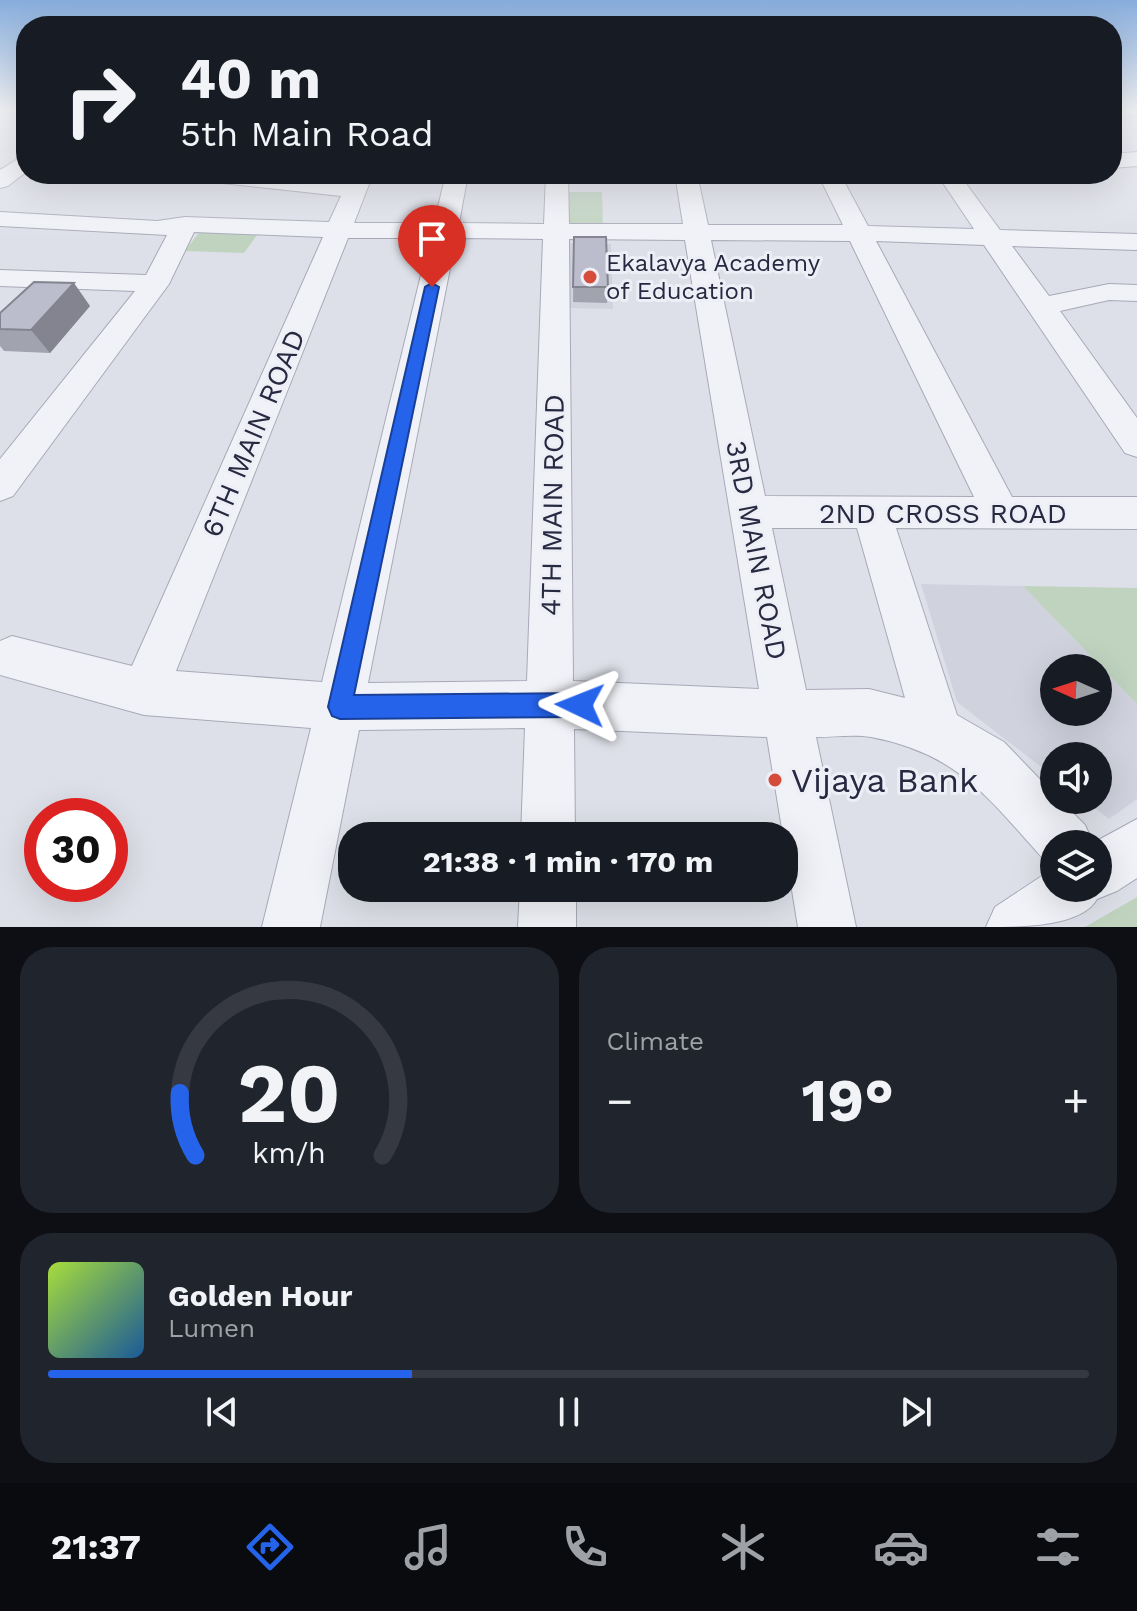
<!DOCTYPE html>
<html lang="en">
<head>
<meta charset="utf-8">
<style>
  :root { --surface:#171b24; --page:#20242c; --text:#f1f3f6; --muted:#9ea1a6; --line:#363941; --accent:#2563eb }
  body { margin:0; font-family:"Work Sans",sans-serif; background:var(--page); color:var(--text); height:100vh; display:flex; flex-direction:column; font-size:30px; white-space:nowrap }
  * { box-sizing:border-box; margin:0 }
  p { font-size:26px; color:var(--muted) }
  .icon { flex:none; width:44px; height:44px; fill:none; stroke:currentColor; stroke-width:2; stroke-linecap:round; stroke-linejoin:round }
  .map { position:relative; height:927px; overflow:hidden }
  .panel { display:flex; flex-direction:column; gap:20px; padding:20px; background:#0d0f14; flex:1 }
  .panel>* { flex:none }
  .guide { position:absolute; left:16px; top:16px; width:1106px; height:168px; border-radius:32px; box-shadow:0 8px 32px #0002; background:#171b24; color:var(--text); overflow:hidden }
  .needle { width:52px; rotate:273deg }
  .fabs { position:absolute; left:1040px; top:654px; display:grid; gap:16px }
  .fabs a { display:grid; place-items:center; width:72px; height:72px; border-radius:50%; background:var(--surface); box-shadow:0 8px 32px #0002; font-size:40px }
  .speed { position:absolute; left:24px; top:798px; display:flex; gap:16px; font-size:40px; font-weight:700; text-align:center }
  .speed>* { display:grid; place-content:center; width:104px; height:104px; border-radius:50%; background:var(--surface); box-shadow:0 8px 32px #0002; line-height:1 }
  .speed .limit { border:12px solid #d22; background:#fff; color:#111 }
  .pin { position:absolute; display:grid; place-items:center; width:68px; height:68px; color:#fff; margin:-82px -34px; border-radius:50% 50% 50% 0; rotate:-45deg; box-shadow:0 0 8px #0007 }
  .pin .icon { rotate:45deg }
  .me { position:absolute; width:88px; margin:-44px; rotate:272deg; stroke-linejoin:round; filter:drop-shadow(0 0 6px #0008) }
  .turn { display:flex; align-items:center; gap:28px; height:168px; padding:0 32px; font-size:36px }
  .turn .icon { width:104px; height:104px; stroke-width:2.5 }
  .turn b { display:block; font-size:56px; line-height:68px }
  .big { font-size:60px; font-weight:700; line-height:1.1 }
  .panel .tile { flex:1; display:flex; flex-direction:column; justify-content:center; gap:12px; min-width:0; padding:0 28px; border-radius:32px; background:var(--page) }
  .panel .dial { align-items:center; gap:0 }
  .dial svg { height:208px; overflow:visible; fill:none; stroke:var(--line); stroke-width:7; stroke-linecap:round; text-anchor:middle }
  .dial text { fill:var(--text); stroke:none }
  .song { display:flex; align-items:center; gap:24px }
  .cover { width:96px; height:96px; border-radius:12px; background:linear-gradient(135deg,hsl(80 70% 55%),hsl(210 70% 35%)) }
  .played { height:8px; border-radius:4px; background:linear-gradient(90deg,var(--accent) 35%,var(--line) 35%) }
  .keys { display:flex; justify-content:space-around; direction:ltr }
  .heat { display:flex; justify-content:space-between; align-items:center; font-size:44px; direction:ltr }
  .panel .tiles { flex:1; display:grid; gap:20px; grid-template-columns:1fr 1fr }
  .tile:last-child { grid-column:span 2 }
  .trip { position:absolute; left:338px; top:822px; width:460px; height:80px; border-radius:32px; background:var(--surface); box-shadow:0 8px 32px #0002; font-weight:700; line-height:80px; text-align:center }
  .menu { display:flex; height:128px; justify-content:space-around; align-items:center; background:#090b0e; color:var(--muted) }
  .menu .icon { width:56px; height:56px }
  .menu .active { color:var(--accent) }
  .menu b { font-size:36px; color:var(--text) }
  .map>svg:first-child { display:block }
  .built { fill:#d0d2de; fill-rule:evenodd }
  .green { fill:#bfd3bf }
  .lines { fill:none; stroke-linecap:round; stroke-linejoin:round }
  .minor-casing { stroke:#a7a9b7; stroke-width:2 }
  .minor { fill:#f1f2f7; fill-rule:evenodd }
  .wall { fill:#a1a3af }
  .shaded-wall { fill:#83848f }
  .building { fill:#bbbdcc; stroke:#83848f; stroke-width:2 }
  .route { fill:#2563eb; stroke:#184099; stroke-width:2 }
  .poi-dot { fill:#d64c3b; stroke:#eeeff6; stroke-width:3 }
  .labels { text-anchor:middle; stroke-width:6; stroke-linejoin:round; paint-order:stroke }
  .far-poi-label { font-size:24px; fill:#272941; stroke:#eeeff6; text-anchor:start }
  .street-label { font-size:28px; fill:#272941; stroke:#eeeff6 }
  .near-poi-label { font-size:34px; fill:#272941; stroke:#eeeff6; text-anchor:start }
</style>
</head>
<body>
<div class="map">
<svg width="1137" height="927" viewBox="0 0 1137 927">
  <rect width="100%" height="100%" fill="#dee0e9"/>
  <g class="built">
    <polygon points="564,243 611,244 613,309 561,308"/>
    <path d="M921,584l102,2 114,118v95l-28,20 -25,-19h14v-44h-44v21l-97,-75zM1054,668h44v44h-44z"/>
  </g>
  <g class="green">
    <polygon points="562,192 602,192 603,226 559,225"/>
    <polygon points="204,226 262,228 244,253 185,251"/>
    <polygon points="1023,586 1137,588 1137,704"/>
    <polygon points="1137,897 1137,927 1085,927"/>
  </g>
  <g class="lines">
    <g class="minor-casing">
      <g id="minor">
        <polygon points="1112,109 1137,109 1137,114 1112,117"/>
        <polygon points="1137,152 1137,166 1112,168 1112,154"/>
        <polygon points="26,154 26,172 8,186 0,188 0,170"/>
        <path d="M193,174h72l82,9 4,-9h22l-19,49h80l12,-49h22l-9,49 85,1 2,-50h22l1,50h114l-8,-50h22l11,51h135l-25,-51h22l28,52 106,3 -37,-55h22l41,56 137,4v16l-125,-4 37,50 60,-12 28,1v16l-28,-1 -49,11 77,107v39l-12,-4 -141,-208 -108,-4 136,256h125v32l-241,-1 61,187 47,27 50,52v6h6l25,25 8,18 44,-24v59l-20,13 -20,8c-16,28 -76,28 -111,28l9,-20 59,-39v20h44v-44h-44v22l-7,-3c-57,-62 -86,-109 -176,-126 -17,-3 -37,0 -55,0l40,190h-58l-31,-190 -193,-8 1,107h-54l4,-108 -166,2 -39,197h-58l49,-199 -167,-13 -144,-40v-34l12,-5 120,30 191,-429 -129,-5 -25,52 -156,212 -13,5v-42l135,-168 -135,-5v-16l146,5 21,-40 -167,-9v-14l157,9 28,-4 144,5 12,-26 -137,-15zM348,238h82l-108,444 -146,-11zM456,238l87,1 -16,442 -159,2zM569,239l116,1 74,449 -186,-8zM711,240l139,1 124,256 -209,-1zM772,528h85l48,170 -36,-9 -63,1z"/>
        <polygon points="520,888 576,888 576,927 518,927"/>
      </g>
    </g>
    <use href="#minor" class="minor"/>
  </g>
  <g class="wall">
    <polygon points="574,237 608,287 607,303 573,302"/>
    <polygon points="90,306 50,353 4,351 0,346 0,313"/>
  </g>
  <polygon class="shaded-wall" points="74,283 90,306 50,353 31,330"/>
  <g class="building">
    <polygon points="574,237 606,237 608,287 573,287"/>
    <polygon points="34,282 74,283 31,330 0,329 0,313"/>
  </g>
  <linearGradient id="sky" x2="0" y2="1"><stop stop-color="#87addc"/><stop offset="0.46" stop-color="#f0f1f5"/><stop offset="1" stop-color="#f0f1f5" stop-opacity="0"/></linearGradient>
  <rect width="1137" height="239" fill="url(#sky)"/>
  <polygon class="route" points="432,283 439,287 354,695 580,693 588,697 592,705 588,714 580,717 340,719 332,716 328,707 425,287"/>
  <g class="poi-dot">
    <circle cx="590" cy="277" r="8"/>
    <circle cx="775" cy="780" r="8"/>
  </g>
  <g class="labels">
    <g class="far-poi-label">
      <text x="606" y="271">Ekalavya Academy<tspan x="606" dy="28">of Education</tspan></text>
    </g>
    <g class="street-label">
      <text transform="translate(253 433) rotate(-67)" y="10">6TH MAIN ROAD</text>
      <text transform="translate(552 505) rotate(-89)" y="10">4TH MAIN ROAD</text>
      <text x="943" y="523">2ND CROSS ROAD</text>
      <text transform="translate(757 550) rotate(79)" y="10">3RD MAIN ROAD</text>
    </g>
    <g class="near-poi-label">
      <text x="791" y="792">Vijaya Bank</text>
    </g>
  </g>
</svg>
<div class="fabs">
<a><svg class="needle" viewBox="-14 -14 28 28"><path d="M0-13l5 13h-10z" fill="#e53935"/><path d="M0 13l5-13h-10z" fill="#9ea1a6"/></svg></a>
<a><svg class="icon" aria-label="sound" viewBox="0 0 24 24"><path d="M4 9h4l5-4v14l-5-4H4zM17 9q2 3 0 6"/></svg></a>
<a><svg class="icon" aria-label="layers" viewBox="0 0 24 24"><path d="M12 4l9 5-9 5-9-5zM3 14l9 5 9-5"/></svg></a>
</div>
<div class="speed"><div class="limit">30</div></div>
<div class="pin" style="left:432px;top:287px;background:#d93025"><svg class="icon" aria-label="arrive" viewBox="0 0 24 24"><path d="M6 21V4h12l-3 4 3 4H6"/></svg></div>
<svg class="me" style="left:580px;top:705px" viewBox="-20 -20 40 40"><path d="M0-17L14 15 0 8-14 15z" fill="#2563eb" stroke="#fff" stroke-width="4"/></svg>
<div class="trip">21:38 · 1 min · 170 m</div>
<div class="guide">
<div class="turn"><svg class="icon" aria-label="right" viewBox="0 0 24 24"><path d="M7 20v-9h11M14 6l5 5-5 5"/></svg><div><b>40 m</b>5th Main Road</div></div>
</div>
</div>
<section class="panel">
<div class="tiles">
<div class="tile dial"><svg viewBox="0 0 100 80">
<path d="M14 69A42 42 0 1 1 86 69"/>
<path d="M14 69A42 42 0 0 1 8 45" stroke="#2563eb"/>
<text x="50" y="56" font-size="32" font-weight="700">20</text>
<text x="50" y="72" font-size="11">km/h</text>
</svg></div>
<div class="tile"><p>Climate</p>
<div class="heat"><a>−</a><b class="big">19°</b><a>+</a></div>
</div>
<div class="tile">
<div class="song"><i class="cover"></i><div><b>Golden Hour</b><p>Lumen</p></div></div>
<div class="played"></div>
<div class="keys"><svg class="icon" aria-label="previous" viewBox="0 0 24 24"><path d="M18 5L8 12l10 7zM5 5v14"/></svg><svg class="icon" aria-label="pause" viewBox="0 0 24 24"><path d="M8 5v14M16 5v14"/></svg><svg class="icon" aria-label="next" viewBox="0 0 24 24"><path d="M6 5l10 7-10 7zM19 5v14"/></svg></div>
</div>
</div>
</section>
<nav class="menu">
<b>21:37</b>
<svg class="icon active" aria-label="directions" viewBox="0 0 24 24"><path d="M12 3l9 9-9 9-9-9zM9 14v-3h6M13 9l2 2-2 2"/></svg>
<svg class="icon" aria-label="music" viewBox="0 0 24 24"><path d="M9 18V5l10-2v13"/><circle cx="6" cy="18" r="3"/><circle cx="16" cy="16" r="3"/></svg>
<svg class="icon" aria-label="phone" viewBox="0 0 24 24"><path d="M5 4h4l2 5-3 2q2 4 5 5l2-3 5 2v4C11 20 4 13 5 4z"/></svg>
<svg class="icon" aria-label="climate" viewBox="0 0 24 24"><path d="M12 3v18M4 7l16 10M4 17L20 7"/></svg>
<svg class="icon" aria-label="car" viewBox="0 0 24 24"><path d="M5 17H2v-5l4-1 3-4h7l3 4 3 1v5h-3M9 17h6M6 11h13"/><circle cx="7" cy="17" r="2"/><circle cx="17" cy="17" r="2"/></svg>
<svg class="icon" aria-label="filters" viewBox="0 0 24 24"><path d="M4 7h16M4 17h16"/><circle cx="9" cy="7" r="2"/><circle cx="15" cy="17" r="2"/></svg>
</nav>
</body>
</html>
